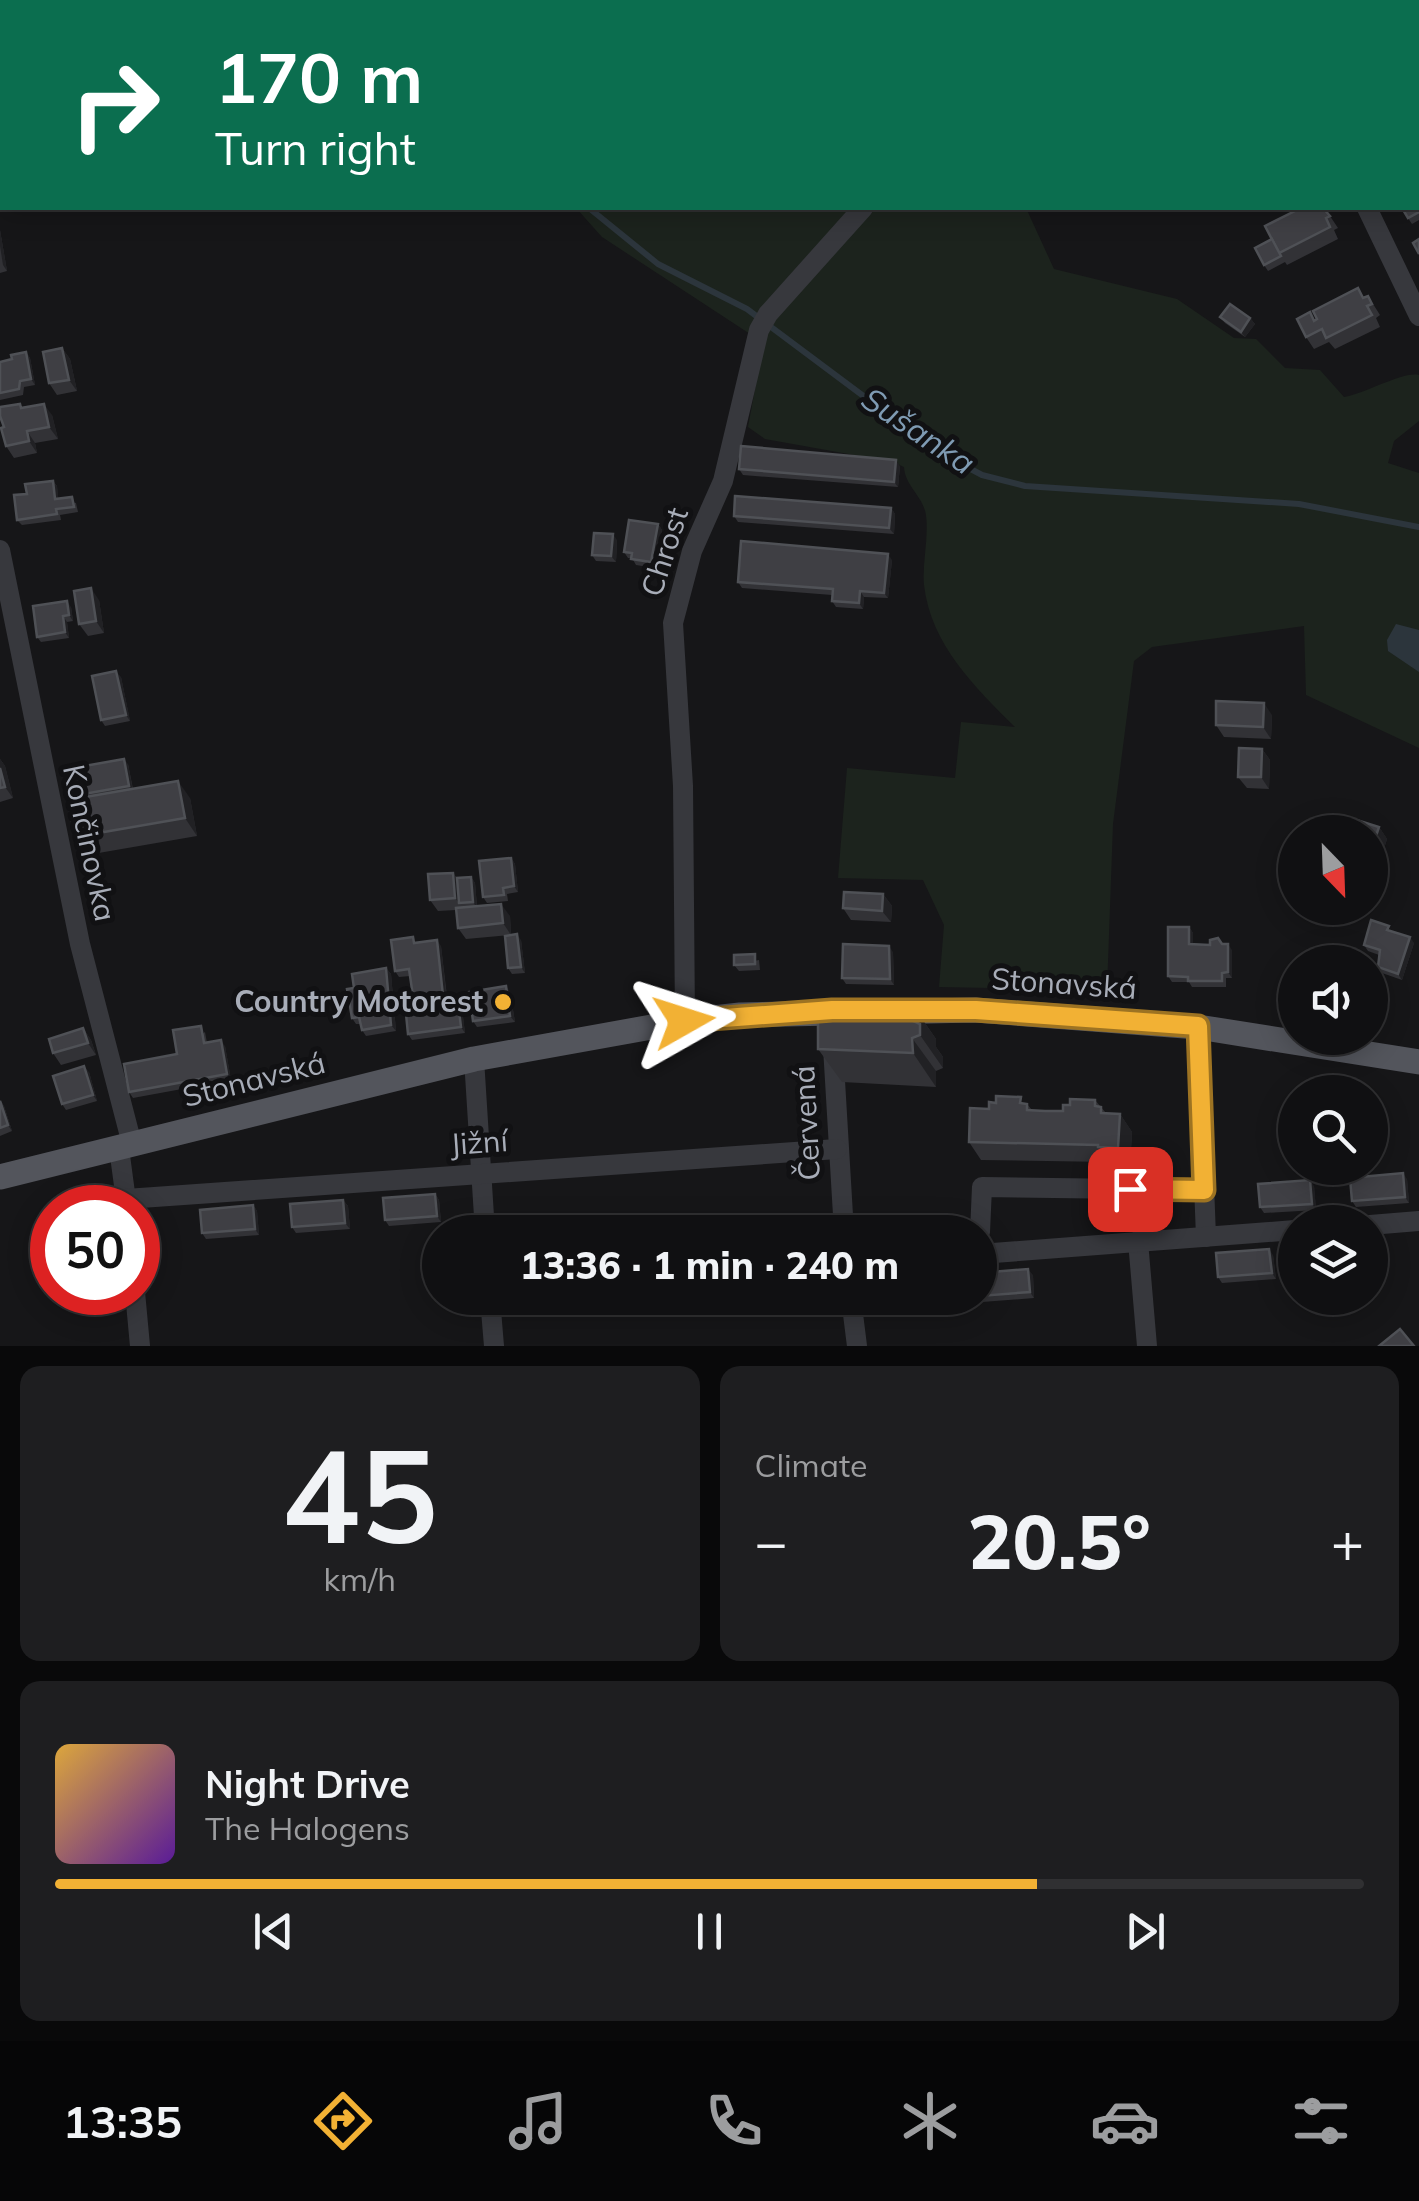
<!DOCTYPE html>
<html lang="en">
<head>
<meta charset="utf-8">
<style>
  :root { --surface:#101012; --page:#1e1e20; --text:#f1f3f6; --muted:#9c9d9f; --line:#303032; --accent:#f2b134 }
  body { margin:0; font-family:Mulish,sans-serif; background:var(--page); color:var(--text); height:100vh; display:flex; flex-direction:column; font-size:38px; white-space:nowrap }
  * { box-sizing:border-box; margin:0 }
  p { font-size:32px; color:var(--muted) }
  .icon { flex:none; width:55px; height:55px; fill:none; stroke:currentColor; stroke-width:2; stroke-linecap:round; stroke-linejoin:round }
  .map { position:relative; height:1346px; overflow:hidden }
  .panel { display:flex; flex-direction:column; gap:20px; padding:20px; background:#09090a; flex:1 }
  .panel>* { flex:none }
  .banner { position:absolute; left:0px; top:0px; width:1420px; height:210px; box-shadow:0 5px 25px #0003,0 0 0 2px var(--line); background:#0b6e4f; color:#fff; overflow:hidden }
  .needle { width:65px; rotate:157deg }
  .controls { position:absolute; left:1278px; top:815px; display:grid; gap:20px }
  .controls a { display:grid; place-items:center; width:110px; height:110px; border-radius:50%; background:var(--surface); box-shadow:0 5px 25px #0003,0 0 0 2px var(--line); font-size:50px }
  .speed { position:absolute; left:30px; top:1185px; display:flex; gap:20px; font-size:50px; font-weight:700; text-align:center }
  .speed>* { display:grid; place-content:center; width:130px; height:130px; border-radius:50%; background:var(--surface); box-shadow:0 5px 25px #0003,0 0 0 2px var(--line); line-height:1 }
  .speed .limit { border:15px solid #d22; background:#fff; color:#111 }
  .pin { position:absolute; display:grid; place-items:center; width:85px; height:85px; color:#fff; margin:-42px; border-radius:20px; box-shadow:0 5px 15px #0006 }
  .me { position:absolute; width:110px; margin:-55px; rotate:84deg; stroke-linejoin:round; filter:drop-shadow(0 0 8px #0008) }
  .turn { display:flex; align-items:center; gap:35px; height:210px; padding:0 50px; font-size:45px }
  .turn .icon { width:130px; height:130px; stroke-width:2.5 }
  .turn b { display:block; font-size:70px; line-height:85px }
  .big { font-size:75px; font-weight:800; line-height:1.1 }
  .panel .widget { flex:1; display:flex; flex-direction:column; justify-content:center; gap:15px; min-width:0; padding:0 35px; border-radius:20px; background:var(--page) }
  .panel .dial { align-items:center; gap:0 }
  .dial b { font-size:130px; line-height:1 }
  .song { display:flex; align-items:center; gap:30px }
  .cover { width:120px; height:120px; border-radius:15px; background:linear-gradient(135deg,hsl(40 70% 55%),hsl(270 70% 35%)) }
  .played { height:10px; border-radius:5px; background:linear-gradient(90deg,var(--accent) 75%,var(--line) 75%) }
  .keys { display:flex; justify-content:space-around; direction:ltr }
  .heat { display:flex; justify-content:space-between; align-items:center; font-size:55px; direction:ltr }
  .panel .tiles { flex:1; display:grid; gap:20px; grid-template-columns:1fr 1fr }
  .widget:last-child { grid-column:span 2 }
  .trip { position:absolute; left:422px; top:1215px; width:575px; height:100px; border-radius:50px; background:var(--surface); box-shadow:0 5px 25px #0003,0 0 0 2px var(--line); font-weight:800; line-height:100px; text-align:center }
  .tab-bar { display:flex; height:160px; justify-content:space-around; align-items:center; background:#060607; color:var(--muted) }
  .tab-bar .icon { width:70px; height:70px }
  .tab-bar .current { color:var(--accent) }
  .tab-bar b { font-size:45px; color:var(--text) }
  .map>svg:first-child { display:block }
  .green { fill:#1c231d }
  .water { fill:#2c353c }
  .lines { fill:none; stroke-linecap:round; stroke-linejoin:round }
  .stream { stroke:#2c353c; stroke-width:6 }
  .path { stroke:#3d3f44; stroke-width:4; stroke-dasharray:5 8; stroke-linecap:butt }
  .minor { stroke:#37383d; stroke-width:20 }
  .major { stroke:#53555c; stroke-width:25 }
  .wall { fill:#323236 }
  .shaded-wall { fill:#212124 }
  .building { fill:#3f3f44; stroke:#4f5156; stroke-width:2.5 }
  .route-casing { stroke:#9d7322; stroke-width:25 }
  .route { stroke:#f2b134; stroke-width:18 }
  .poi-dot { fill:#f2b134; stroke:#111113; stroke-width:4 }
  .labels { text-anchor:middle; stroke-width:10; stroke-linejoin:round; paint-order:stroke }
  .street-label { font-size:30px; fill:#a8adb8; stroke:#111113 }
  .poi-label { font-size:30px; font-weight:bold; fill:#a8adb8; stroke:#111113; text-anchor:end }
  .water-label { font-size:32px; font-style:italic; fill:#7f9bb3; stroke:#111113 }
</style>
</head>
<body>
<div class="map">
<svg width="1419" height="1346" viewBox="0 0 1419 1346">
  <rect width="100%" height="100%" fill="#161618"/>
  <path class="green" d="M576,208h450l28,61 123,30 57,39 22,1 29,29 35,2 24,27c23,-4 59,-26 75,-22v46l-25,20 -6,22 31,10v275l-113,-53 -2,-69 -152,21 -18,14 -21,163 -6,166 -168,-3 5,-62 -21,-45 -85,-2 9,-110 108,10 6,-56 54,5c-40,-40 -84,-82 -91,-142 -2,-23 5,-46 2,-70 -3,-19 -21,-29 -22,-48l-11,-5 -128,-23 -17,-12 16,-87 -17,-8 -145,-95z"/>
  <polygon class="water" points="1396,624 1419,630 1419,672 1388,651 1387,640"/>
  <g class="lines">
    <g class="stream">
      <polyline points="472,0 473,2"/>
      <polyline points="589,208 658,264 747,309 937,451 982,475 1025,486 1299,504 1419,527"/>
    </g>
    <polyline class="path" points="555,2 558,0"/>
    <g class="minor">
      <polyline points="801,0 802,2"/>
      <polyline points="1202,0 1204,2"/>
      <polyline points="1253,2 1258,0"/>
      <polyline points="0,38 2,38"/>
      <polyline points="1367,208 1419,316"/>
      <polyline points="0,550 80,944 132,1144"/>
      <polyline points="685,1021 683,786 673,623 692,551 723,481 759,330 768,314 863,208"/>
      <polyline points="1198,1027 1206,1237"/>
      <polyline points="833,1047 844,1232"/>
      <polyline points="474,1059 485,1232"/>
      <polyline points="119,1148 127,1208"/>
      <polyline points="126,1199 837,1149"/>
      <polyline points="1370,1225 1419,1221"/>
      <polyline points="980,1232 982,1187 1204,1190"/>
      <polyline points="1138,1241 1147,1346"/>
      <polyline points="980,1254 1295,1230"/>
      <polyline points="135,1292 140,1346"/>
      <polyline points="490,1298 494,1346"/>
      <polyline points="851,1298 857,1346"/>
    </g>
    <polyline class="major" points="0,1177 474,1059 685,1021 740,1015 975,1010 1198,1027 1419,1062"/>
  </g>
  <g class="wall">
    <polygon points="1419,175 1419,220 1412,224 1408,218"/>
    <polygon points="1330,216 1338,228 1334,230 1338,239 1287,265 1285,262 1268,271 1264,265 1272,239"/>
    <polygon points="0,230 7,271 0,273"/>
    <polygon points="1368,296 1380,315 1376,318 1380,327 1335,349 1329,342 1314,349 1306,337 1310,312 1315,320"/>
    <polygon points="1220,317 1250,318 1255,324 1245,337 1225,323"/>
    <polygon points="62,348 70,359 77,391 57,395 49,383"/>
    <polygon points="26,352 30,358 35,385 24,387 23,395 0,400 0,362 12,359"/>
    <polygon points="23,408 52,415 58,439 35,443 37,453 14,458 6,446 4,427"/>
    <polygon points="900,466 898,487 743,475 739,469"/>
    <polygon points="53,481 57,486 58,499 76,503 78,512 60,515 61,520 22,525 17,520 27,494"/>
    <polygon points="891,508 895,514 894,534 738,522 734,516"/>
    <polygon points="658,524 662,530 655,568 636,565 632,558 628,558 624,552"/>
    <polygon points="617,540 616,562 596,561 592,555"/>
    <polygon points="892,560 888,598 864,597 863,609 836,607 832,601 832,595 742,588 738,582"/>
    <polygon points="99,600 104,633 88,636 79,624"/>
    <polygon points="71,607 73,621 67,622 69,638 41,642 37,637"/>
    <polygon points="121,677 130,721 105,726 101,720"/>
    <polygon points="1272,715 1271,739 1224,737 1216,725"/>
    <polygon points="1262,749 1270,760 1269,789 1247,788 1238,777"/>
    <polygon points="0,759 5,766 13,798 0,802"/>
    <polygon points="128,764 133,789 190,798 197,836 87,855 75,837 80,798 78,795"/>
    <polygon points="1379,827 1387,839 1378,867 1370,865 1370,832"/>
    <polygon points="511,858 515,864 518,892 507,894 508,901 487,903 483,897"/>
    <polygon points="453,873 457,878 471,877 475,883 477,906 510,916 511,935 466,939 458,928 456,910 438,911 430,900"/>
    <polygon points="883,894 892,906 891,922 851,920 843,908"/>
    <polygon points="1189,927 1193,933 1193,944 1232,950 1232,978 1226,978 1226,987 1192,987 1189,982 1172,982 1168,976"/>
    <polygon points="1393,932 1414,943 1402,980 1382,973 1378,967 1379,955 1368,951 1364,945"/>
    <polygon points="521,940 525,973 512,974 508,968"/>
    <polygon points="417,942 441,946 448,1005 458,1003 462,1009 465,1033 412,1040 408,1034 414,1003 410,976 399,977 395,971"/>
    <polygon points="893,952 894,985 846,984 842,978"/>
    <polygon points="759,960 760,970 739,971 734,965"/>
    <polygon points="386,968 391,974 396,1031 366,1036 362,1030 360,1024 356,1024 352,1018 354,988"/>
    <polygon points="510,992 515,1022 477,1027 473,1021"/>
    <polygon points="913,1006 936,1039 936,1047 943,1057 943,1068 936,1071 936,1087 842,1082 818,1049"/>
    <polygon points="83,1028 91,1040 96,1055 61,1065 53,1053"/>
    <polygon points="205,1032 207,1043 225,1046 231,1080 133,1098 129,1092"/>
    <polygon points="89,1072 97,1101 66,1110 62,1104"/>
    <polygon points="0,1100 4,1106 12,1131 0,1136"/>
    <polygon points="1095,1100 1106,1113 1120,1114 1132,1132 1130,1166 1110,1165 1108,1162 981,1160 969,1142 989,1109 1025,1104 1027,1104 1032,1110 1063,1111 1070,1105"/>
    <polygon points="1407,1179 1409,1203 1356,1207 1352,1201"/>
    <polygon points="1314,1186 1316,1210 1264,1213 1260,1207"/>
    <polygon points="435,1194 439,1200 441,1222 389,1226 385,1220"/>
    <polygon points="343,1200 348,1206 350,1229 296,1233 292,1227"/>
    <polygon points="253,1205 257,1211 259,1235 206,1239 202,1233"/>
    <polygon points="1273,1255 1276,1279 1222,1283 1218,1277"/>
    <polygon points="1033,1275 1034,1298 982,1302 979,1298"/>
    <polygon points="885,1298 942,1298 942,1306 890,1309 886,1303"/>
  </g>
  <g class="shaded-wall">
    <polygon points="693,0 722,0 719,2 691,2"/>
    <polygon points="0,230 7,271 3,265 0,246"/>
    <polygon points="1250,318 1255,324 1245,337 1241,332"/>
    <polygon points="62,348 70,359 77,391 69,380"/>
    <polygon points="26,352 30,358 35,385 31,379"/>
    <polygon points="44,404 52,415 58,439 49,427"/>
    <polygon points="27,431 35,443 37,453 29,441"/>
    <polygon points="896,460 900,466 898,487 894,482"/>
    <polygon points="53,481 57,486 59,505 55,499"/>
    <polygon points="891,508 895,514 894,534 889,528"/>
    <polygon points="658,524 662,530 655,568 651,562"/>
    <polygon points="613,534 617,540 616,562 611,556"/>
    <polygon points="888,554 892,560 888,598 884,593"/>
    <polygon points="91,588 99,600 104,633 96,621"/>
    <polygon points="860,591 864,597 863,609 859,603"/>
    <polygon points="67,601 71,607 73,621 69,615"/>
    <polygon points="63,616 67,622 69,638 65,632"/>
    <polygon points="116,671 121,677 130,721 126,715"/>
    <polygon points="1264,703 1272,715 1271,739 1263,727"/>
    <polygon points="1262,749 1270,760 1269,789 1261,777"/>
    <polygon points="0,759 5,766 13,798 5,787 0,768"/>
    <polygon points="124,759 128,764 133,791 129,786"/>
    <polygon points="178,781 190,798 197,836 185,818"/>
    <polygon points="1379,827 1387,839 1378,867 1370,856"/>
    <polygon points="511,858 515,864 518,892 514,886"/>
    <polygon points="453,873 461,884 459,903 455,898"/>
    <polygon points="471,877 475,883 477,908 473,902"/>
    <polygon points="883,894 892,906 891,922 882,911"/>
    <polygon points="501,904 510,916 511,935 503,923"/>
    <polygon points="1189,927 1193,933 1193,950 1189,944"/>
    <polygon points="517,934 521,940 525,973 521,967"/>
    <polygon points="1410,937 1414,943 1402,980 1398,974"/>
    <polygon points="437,940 441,946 448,1011 444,1005"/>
    <polygon points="1228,944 1232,950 1232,978 1228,972"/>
    <polygon points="889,946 893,952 894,985 890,979"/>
    <polygon points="386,968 391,974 396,1031 391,1025"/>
    <polygon points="506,986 510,992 515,1022 510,1016"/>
    <polygon points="458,1003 462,1009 465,1033 461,1027"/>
    <polygon points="913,1006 936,1039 936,1047 943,1057 943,1068 920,1035 913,1021"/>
    <polygon points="83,1028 91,1040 96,1055 88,1043"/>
    <polygon points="912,1038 936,1071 936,1087 913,1053"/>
    <polygon points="221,1040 225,1046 231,1080 227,1074"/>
    <polygon points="84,1066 89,1072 97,1101 93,1095"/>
    <polygon points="0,1100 4,1106 12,1131 8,1125"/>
    <polygon points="1120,1114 1132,1132 1130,1166 1118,1148"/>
    <polygon points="1403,1173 1407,1179 1409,1203 1405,1197"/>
    <polygon points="1310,1180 1314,1186 1316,1210 1312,1204"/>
    <polygon points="435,1194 439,1200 441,1222 437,1216"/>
    <polygon points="343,1200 348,1206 350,1229 345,1223"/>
    <polygon points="253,1205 257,1211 259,1235 255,1229"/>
    <polygon points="1269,1249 1273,1255 1276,1279 1272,1273"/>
    <polygon points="1028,1269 1033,1275 1034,1298 1030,1292"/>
  </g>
  <g class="building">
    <rect x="259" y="0" width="19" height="2"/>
    <polygon points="675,0 693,0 691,2 678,2"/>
    <polygon points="1306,0 1339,0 1340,2 1308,2"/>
    <polygon points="1419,175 1419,212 1408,218 1402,208 1418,208 1418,176"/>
    <polygon points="1301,208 1323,208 1330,216 1326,218 1330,227 1279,253 1265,226"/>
    <polygon points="1272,239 1281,256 1264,265 1255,248"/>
    <polygon points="1419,239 1419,254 1413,243"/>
    <polygon points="1358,288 1363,298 1368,296 1372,304 1367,306 1372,315 1326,338 1322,329 1306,337 1297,319 1310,312 1314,321 1317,319 1313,311"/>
    <polygon points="1230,304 1250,318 1241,332 1220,317"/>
    <polygon points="62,348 69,380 49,383 43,352"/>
    <polygon points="26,352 31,379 20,381 19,389 0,393 0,362 12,359 11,355"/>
    <polygon points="20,404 21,408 44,404 49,427 27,431 29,441 6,446 1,428 4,427 0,416 0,407"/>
    <polygon points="741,446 896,460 894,482 739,469"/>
    <polygon points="53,481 55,499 72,497 74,507 56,509 57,514 17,520 14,495 27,494 25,484"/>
    <polygon points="735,496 891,508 889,528 734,516"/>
    <polygon points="629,520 658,524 651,562 631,559 632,553 624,552"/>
    <polygon points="594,533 613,534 611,556 592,555"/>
    <polygon points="741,541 888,554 884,593 860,591 859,603 832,601 833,589 738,582"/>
    <polygon points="91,588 96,621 79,624 74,591"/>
    <polygon points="67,601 69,615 63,616 65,632 37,637 33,606"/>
    <polygon points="116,671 126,715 101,720 92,676"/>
    <polygon points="1216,701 1264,703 1263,727 1216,725"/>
    <polygon points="1239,748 1262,749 1261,777 1238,777"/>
    <polygon points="124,759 129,786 78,795 73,768"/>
    <polygon points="0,768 5,787 0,788"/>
    <polygon points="178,781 185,818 75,837 68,800"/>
    <polygon points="1344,816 1379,827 1370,854 1370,832 1336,832 1335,831"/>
    <polygon points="511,858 514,886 503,888 504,895 483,897 479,861"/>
    <polygon points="453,873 455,898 430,900 428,874"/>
    <polygon points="471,877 473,902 459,903 457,878"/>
    <polygon points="844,892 883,894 882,911 843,908"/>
    <polygon points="501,904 503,923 458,928 456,908"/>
    <polygon points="1371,920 1389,926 1387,930 1410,937 1398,974 1378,967 1380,950 1364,945"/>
    <polygon points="1168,927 1189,927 1189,944 1210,945 1210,940 1218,938 1222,944 1228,944 1228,972 1222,973 1222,981 1188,981 1188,977 1168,976"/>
    <polygon points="517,934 521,967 508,968 505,936"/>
    <polygon points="413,937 414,943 437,940 444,1005 458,1003 461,1027 408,1034 405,1004 414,1003 409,969 395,971 391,940"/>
    <polygon points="843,944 889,946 890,979 842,978"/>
    <polygon points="755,954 755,964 734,965 734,955"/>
    <polygon points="386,968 391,1025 362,1030 359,1017 352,1018 347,989 354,988 352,974"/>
    <polygon points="506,986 510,1016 473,1021 469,992"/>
    <polygon points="818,1002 913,1006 913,1021 920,1024 920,1035 912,1038 913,1053 818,1049"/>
    <polygon points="201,1026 204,1043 221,1040 227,1074 129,1092 124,1064 177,1054 173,1030"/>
    <polygon points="83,1028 88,1043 53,1053 49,1039"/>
    <polygon points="84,1066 93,1095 62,1104 53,1076"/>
    <polygon points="996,1096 1021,1097 1020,1103 1027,1104 1027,1110 1045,1111 1063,1111 1063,1105 1070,1105 1070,1099 1095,1100 1095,1106 1101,1107 1101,1113 1120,1114 1118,1148 1098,1147 1098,1145 969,1142 970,1108 989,1109 989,1102 996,1103"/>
    <polygon points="0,1101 8,1125 0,1128"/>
    <polygon points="1403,1173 1405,1197 1352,1201 1350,1178"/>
    <polygon points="1310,1180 1312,1204 1260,1207 1258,1184"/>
    <polygon points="435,1194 437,1216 385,1220 383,1198"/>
    <polygon points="343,1200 345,1223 292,1227 290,1204"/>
    <polygon points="253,1205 255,1229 202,1233 200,1210"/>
    <polygon points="1269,1249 1272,1273 1218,1277 1216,1253"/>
    <polygon points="1028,1269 1030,1292 980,1296 980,1273"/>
    <polygon points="885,1298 938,1298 938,1300 886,1303"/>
    <polygon points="1400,1329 1414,1346 1379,1346"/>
  </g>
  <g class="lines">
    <g class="route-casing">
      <polyline id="route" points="684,1021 832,1010 976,1010 1198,1026 1204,1190 1130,1189"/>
    </g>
    <use href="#route" class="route"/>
  </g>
  <circle class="poi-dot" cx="503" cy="1002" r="10"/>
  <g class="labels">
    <g class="street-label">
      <text transform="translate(665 552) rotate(-72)" y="10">Chrost</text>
      <text transform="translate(89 843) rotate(78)" y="10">Končinovka</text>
      <text transform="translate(1064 984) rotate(4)" y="10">Stonavská</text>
      <text transform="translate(254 1080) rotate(-14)" y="10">Stonavská</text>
      <text transform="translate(807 1123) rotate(-93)" y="10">Červená</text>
      <text transform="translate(479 1143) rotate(-4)" y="10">Jižní</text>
    </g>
    <g class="poi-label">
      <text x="483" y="1012">Country Motorest</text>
    </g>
    <g class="water-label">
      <text transform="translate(918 431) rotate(34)" y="11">Sušanka</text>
    </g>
  </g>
</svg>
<div class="controls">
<a><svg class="needle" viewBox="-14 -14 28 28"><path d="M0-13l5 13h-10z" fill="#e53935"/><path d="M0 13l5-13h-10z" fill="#9c9d9f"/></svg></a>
<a><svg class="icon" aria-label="sound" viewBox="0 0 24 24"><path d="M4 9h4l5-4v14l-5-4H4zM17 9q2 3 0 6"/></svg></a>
<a><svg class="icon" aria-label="search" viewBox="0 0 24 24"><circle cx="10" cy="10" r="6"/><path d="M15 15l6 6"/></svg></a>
<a><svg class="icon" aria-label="layers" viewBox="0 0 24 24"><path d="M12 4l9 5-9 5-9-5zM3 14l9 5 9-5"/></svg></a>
</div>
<div class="speed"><div class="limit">50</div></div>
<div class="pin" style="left:1130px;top:1189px;background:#d93025"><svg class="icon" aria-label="arrive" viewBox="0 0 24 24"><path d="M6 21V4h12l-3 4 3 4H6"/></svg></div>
<svg class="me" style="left:684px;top:1021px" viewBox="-20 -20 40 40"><path d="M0-17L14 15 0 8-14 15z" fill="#f2b134" stroke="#fff" stroke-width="4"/></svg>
<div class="trip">13:36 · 1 min · 240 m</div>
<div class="banner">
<div class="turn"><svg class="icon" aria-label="right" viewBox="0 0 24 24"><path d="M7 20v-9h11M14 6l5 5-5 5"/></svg><div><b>170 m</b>Turn right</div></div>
</div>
</div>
<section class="panel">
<div class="tiles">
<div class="widget dial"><b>45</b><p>km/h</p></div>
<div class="widget"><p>Climate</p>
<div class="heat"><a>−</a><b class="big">20.5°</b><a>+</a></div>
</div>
<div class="widget">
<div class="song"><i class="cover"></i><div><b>Night Drive</b><p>The Halogens</p></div></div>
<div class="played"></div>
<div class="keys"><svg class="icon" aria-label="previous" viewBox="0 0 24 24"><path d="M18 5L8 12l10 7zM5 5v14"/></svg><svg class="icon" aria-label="pause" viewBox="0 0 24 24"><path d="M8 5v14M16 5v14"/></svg><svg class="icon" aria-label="next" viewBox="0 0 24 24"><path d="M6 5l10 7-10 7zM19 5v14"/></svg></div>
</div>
</div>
</section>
<nav class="tab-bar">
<b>13:35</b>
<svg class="icon current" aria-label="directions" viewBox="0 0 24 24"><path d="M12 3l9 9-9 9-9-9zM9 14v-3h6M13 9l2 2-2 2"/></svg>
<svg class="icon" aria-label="music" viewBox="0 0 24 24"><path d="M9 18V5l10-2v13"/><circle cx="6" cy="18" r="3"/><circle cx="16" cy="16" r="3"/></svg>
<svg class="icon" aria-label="phone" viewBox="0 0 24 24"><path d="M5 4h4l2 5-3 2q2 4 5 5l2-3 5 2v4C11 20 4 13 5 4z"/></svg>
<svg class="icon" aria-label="climate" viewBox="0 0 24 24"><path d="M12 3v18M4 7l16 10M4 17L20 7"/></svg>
<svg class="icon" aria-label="car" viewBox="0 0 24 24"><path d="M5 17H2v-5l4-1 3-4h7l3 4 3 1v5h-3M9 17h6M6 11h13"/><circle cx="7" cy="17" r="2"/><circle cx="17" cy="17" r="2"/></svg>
<svg class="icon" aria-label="filters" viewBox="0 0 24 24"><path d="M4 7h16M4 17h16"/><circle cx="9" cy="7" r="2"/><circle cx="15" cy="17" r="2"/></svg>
</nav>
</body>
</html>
